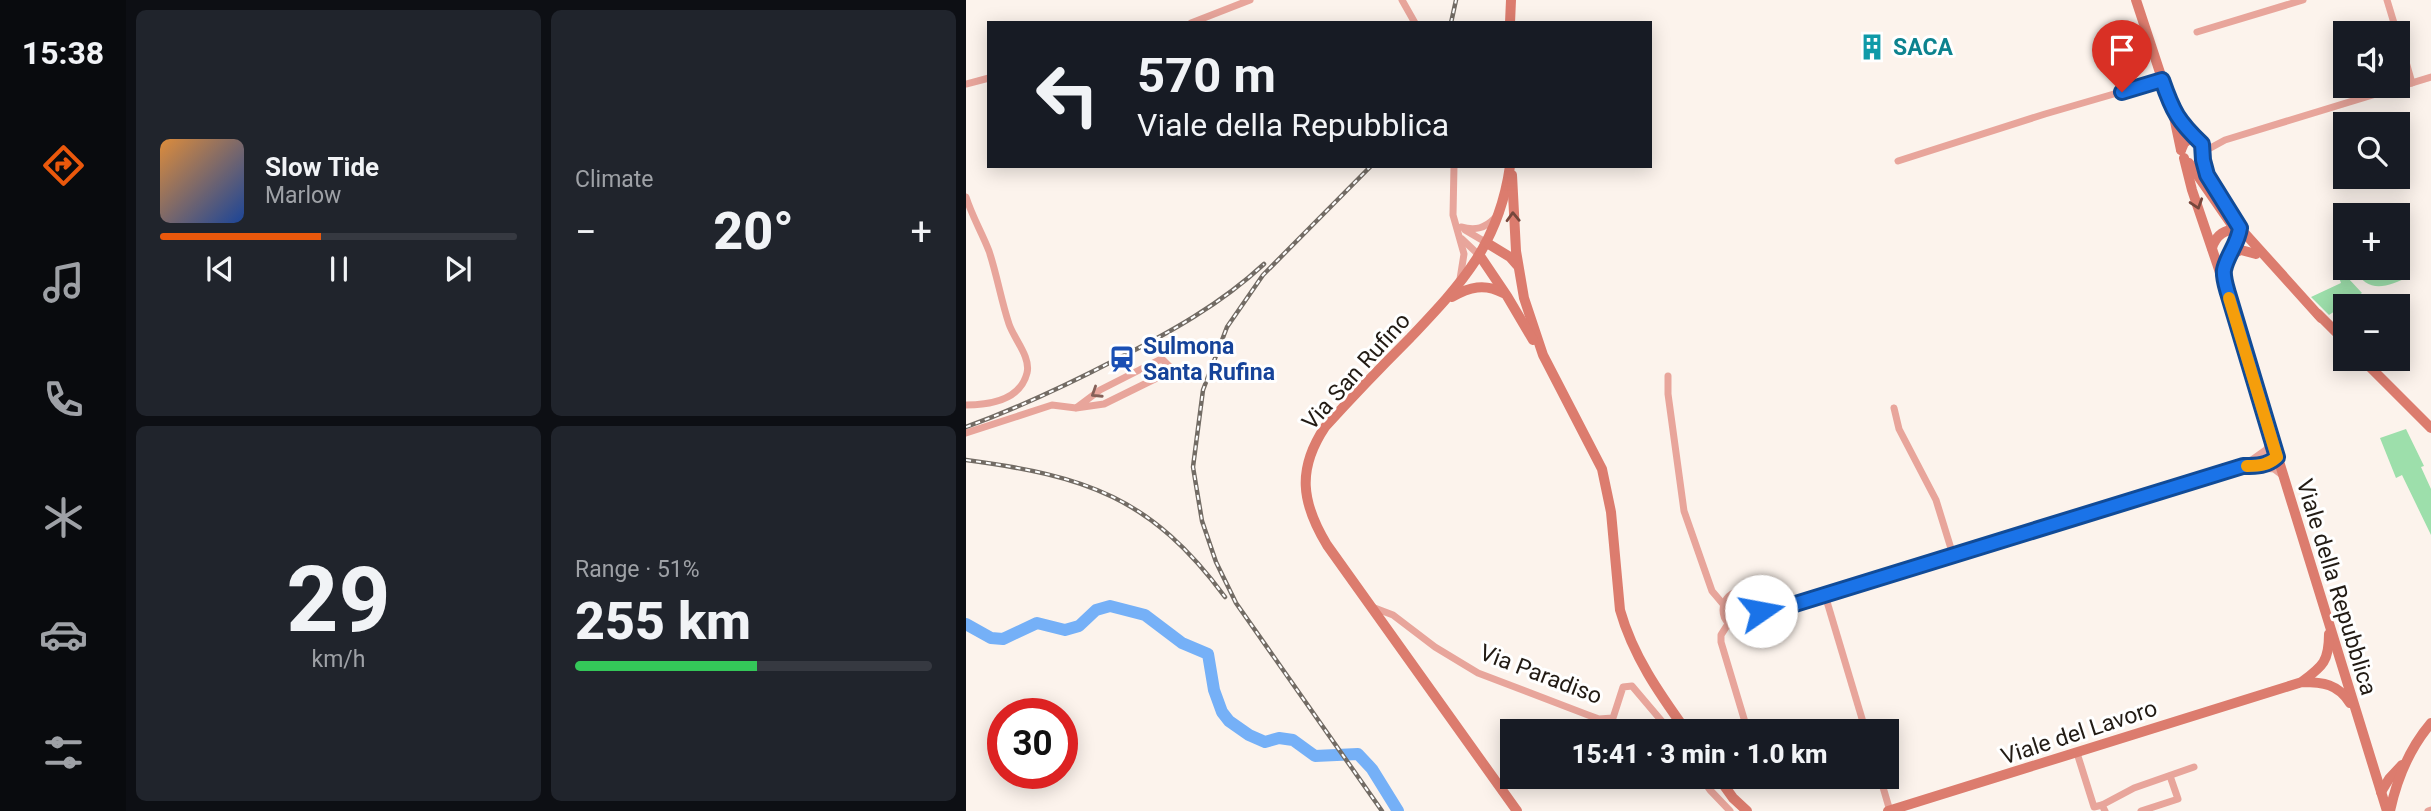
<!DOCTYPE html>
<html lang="en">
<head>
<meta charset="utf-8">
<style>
  :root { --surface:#171b24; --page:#20242c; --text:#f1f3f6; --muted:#9ea1a6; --line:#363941; --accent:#ea580c }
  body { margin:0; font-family:Roboto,sans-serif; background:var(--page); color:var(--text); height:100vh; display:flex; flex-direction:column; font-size:26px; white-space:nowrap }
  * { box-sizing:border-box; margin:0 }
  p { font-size:23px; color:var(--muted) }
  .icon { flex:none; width:38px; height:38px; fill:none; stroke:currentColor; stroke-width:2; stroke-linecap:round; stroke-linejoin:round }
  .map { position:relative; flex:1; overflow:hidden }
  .details { display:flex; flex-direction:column; gap:10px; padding:10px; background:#0d0f14; width:840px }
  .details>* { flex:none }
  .top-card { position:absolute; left:21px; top:21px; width:665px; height:147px; border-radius:0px; box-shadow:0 4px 18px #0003; background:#171b24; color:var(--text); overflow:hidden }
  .buttons { position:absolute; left:1367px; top:21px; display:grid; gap:14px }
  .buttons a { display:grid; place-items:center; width:77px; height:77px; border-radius:0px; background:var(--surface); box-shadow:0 4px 18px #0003; font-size:35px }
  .speed { position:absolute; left:21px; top:698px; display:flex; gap:14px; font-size:35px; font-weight:700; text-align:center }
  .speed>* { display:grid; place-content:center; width:91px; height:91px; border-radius:50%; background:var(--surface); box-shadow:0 4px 18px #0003; line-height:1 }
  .speed .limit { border:10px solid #d22; background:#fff; color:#111 }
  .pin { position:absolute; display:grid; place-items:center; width:60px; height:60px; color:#fff; margin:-72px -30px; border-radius:50% 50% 50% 0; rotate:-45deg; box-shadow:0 0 7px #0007 }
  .pin .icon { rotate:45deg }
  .me { position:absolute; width:77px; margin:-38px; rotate:78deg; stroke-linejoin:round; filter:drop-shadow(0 0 5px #0008) }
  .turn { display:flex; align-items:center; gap:24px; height:147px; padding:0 35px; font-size:32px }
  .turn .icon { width:91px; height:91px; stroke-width:2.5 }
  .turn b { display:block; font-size:49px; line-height:60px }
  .big { font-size:52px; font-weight:800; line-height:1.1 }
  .details .tile { flex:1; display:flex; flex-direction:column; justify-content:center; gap:10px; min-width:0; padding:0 24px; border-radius:10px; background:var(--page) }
  .details .dial { align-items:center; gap:0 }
  .dial b { font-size:91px; line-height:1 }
  .song { display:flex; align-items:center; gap:21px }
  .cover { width:84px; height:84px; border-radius:10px; background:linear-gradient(135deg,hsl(30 70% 55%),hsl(220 70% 35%)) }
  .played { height:7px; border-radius:4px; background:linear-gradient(90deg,var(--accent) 45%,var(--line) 45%) }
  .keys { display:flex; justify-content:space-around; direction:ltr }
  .heat { display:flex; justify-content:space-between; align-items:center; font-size:38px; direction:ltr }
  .charge { height:10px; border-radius:5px; background:linear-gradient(90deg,#34c759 51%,var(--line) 0) }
  .details .tiles { flex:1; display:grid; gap:10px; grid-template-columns:repeat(2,1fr) }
  .trip { position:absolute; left:534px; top:719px; width:399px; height:70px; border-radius:0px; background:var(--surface); box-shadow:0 4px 18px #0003; font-weight:800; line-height:70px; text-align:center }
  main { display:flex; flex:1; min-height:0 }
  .menu { display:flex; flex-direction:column; width:126px; justify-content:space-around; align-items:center; background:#090b0e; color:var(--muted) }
  .menu .icon { width:49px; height:49px }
  .menu .selected { color:var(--accent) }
  .menu b { font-size:32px; color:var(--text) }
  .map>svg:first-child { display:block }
  .green { fill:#9ddfab }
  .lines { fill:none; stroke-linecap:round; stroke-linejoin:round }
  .river { stroke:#75b0f7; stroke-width:12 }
  .street { stroke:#e8a59b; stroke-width:7 }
  .secondary { stroke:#dc7c6e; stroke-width:10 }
  .rail-casing { stroke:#726b64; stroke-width:4.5 }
  .rail { stroke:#fff; stroke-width:2; stroke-dasharray:5; stroke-linecap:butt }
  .oneway { stroke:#76473c }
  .oneway2 { stroke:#856058 }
  .route-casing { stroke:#114b97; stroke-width:18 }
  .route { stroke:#1a73e8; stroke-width:12 }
  .slow { stroke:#f59e0b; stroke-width:12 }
  .labels { text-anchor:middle; stroke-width:6; stroke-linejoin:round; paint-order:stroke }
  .culture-label { font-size:23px; font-weight:bold; fill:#0d838f; stroke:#fff; text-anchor:start }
  .transit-label { font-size:23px; font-weight:bold; fill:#164399; stroke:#fff; text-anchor:start }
  .street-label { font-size:23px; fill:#221b14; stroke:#fff }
</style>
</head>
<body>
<main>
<nav class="menu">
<b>15:38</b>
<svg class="icon selected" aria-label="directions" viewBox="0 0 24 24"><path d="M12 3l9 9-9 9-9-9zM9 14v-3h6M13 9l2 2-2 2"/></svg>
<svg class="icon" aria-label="music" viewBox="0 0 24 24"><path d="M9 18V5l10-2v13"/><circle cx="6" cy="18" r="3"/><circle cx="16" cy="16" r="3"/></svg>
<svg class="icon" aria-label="phone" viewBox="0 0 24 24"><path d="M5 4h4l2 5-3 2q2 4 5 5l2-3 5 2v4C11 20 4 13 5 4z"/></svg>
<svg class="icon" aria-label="climate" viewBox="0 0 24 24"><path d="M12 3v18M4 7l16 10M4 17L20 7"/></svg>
<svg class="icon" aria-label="car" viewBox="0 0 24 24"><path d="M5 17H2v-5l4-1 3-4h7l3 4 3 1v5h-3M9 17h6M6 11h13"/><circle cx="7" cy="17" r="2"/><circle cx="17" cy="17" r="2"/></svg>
<svg class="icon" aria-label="filters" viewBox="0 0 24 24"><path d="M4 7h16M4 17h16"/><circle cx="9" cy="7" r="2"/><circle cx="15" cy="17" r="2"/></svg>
</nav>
<section class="details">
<div class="tiles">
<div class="tile">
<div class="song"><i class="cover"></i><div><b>Slow Tide</b><p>Marlow</p></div></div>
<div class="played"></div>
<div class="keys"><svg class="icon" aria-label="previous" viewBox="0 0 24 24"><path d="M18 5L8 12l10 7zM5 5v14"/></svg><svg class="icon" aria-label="pause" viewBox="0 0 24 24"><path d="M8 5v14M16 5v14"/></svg><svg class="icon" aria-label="next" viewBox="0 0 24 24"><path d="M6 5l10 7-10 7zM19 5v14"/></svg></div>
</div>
<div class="tile"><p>Climate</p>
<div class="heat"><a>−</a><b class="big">20°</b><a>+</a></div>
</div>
<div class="tile dial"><b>29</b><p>km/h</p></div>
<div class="tile"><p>Range · 51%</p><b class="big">255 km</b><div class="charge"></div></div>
</div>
</section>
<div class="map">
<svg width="1465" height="811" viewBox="0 0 1465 811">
  <rect width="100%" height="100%" fill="#fcf3ec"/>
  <g class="green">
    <path d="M1432,258l1,5 6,-2 5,15c-23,11 -42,19 -56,-8h44z"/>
    <polygon points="1368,263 1396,293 1363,315 1345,297 1375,283"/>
    <polygon points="1440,429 1458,466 1455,467 1465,489 1465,535 1436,475 1430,478 1414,438"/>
    <circle cx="776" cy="611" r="16"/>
  </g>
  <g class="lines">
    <polyline class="river" points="0,624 25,638 37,639 71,623 99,630 113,626 130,610 144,606 179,615 216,643 242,654 248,690 256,712 263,721 283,735 299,742 313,738 327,740 349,756 392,754 406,769 432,811"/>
    <g class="street">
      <polyline points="436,0 449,23"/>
      <polyline points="1421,0 1431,33"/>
      <polyline points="225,23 284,0"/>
      <polyline points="1231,32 1337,0"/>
      <polyline points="1432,34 1446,83"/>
      <polyline points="0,84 23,78"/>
      <polyline points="1237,152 1259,140 1465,77"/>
      <polyline points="932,161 1079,114 1196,80"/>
      <polyline points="488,166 487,215 498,254 494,279"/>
      <path d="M0,197c6,19 16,36 23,54 8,24 12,49 20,73 5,15 22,33 18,49 -7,28 -38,32 -61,32"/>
      <path d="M495,227c15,4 24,1 34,-9"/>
      <polyline points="499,230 521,243"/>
      <polyline points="496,239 514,256"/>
      <polyline points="702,376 702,394 718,511 746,591 757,604"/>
      <polyline points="928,408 933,429 970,500 987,555"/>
      <polyline points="0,433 86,405 110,408 138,404 201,373 203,366 197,360 193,360 134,390 110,408"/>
      <polyline points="1278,466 1308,469 1316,475"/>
      <circle cx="776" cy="610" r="19"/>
      <polyline points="859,595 900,732"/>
      <polyline points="406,607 427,615 469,647 512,673 622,715 633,719 647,718 657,687 666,686 705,732"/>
      <polyline points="795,611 813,609 1277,466 1301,449 1304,434"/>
      <polyline points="762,624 755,635 755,642 782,732"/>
      <polyline points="1111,753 1128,807 1136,805 1139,811"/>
      <polyline points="735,777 744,790 764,811"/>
      <polyline points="796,777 796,778"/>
      <polyline points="914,777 924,811"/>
      <polyline points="1136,805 1168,788 1228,767"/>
      <polyline points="1175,811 1212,799 1204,776"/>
      <polyline points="1462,811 1465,810"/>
    </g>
    <g class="secondary">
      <polyline points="1170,0 1207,112 1215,150"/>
      <polyline points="544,23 545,0"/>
      <polyline points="1215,150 1218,143 1223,139 1234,142 1237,147 1237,160 1241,175 1274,228 1355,318"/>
      <polyline points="1218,158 1226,190 1261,293 1421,811"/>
      <polyline points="1223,163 1270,231"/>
      <path d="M544,166c-11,78 -48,117 -100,172 -29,29 -57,58 -85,89 -28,42 -24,75 2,118l190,266"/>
      <path d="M546,175l4,76 8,47 19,57 59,114 9,43 9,98c13,46 39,83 67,122"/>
      <polyline points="521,243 544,257 551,265"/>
      <path d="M1246,248c4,-14 13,-18 27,-20"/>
      <polyline points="1266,254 1275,250 1290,254"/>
      <polyline points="514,256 541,296 567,340"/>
      <path d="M1259,278c-2,-18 13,-32 15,-50"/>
      <path d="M486,297c17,-10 33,-14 51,-4"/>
      <polyline points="1352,314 1379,341"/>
      <polyline points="1396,359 1465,428"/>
      <path d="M1337,681c20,-15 26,-20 26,-47"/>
      <polyline points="752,777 767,798 781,811"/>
      <polyline points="1415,792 1423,779 1436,765"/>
      <path d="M922,811l414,-129c21,0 36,2 48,21"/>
      <path d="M1424,811c7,-33 19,-62 41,-88"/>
    </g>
    <g class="rail-casing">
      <g id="rail">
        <polyline points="485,23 490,0"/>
        <polyline points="405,166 297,275 261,327 237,390 227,467 236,521 250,562 270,603 416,811"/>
        <path d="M0,427c52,-19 101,-42 151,-68 52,-26 104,-55 147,-95"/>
        <path d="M0,460c120,16 185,37 259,137"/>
      </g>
    </g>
    <use href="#rail" class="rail"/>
  </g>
  <defs><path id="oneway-chevron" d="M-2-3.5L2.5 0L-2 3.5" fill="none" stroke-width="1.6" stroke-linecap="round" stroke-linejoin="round" transform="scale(1.75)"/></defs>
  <g class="oneway">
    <use href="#oneway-chevron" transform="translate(1231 204) rotate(72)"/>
    <use href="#oneway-chevron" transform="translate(547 217) rotate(-92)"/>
  </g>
  <use class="oneway2" href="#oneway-chevron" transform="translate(130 393) rotate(147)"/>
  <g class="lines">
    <g class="route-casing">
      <path id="route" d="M795,611l18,-2 464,-143c14,0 24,0 34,-9l-49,-164c-2,-7 -5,-16 -4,-23 3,-15 14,-26 16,-42l-33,-53 -4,-15 -1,-16c-24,-23 -29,-32 -40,-64l-40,12"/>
    </g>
    <use href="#route" class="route"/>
    <path class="slow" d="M1263,298l48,159c-9,8 -17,9 -30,9"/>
  </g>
  <defs>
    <g id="building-bare" transform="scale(2.1)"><path d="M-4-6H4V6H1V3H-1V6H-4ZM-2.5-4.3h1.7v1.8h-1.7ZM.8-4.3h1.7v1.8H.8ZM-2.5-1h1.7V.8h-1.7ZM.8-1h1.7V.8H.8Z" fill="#0f9aa8" stroke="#fff" stroke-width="2.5" paint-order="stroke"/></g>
    <g id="station-bare" transform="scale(2.1)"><path d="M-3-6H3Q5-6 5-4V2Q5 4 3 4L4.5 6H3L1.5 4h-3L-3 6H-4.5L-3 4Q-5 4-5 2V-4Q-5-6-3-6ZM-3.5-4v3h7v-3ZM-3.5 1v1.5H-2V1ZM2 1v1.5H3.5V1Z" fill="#1a4fb4" stroke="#fff" stroke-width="2.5" paint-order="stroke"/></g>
  </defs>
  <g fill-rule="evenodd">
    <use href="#building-bare" x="906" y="47"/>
    <use href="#station-bare" x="156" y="359"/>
  </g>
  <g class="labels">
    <g class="culture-label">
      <text x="927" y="55">SACA</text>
    </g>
    <g class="transit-label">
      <text x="177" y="354">Sulmona<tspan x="177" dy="26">Santa Rufina</tspan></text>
    </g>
    <g class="street-label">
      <text transform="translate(390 371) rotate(-48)" y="8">Via San Rufino</text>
      <text transform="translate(1371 587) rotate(73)" y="8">Viale della Repubblica</text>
      <text transform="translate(575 674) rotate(21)" y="8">Via Paradiso</text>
      <text transform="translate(1113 732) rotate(-18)" y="8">Viale del Lavoro</text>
    </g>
  </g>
</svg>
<div class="buttons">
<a><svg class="icon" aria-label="sound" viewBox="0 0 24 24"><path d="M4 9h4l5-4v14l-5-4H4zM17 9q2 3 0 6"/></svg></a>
<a><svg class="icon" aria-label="search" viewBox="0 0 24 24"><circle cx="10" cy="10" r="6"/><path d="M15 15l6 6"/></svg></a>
<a>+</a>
<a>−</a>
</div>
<div class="speed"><div class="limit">30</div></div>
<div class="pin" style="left:1156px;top:92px;background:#d93025"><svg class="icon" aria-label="arrive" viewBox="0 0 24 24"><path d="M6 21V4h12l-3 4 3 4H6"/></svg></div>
<svg class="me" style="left:795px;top:611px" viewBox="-20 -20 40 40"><circle r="19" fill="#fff"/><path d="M0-13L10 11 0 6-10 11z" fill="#1a73e8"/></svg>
<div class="trip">15:41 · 3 min · 1.0 km</div>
<div class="top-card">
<div class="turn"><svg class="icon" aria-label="left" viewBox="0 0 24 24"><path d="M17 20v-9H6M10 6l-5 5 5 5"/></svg><div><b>570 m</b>Viale della Repubblica</div></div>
</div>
</div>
</main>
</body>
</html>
